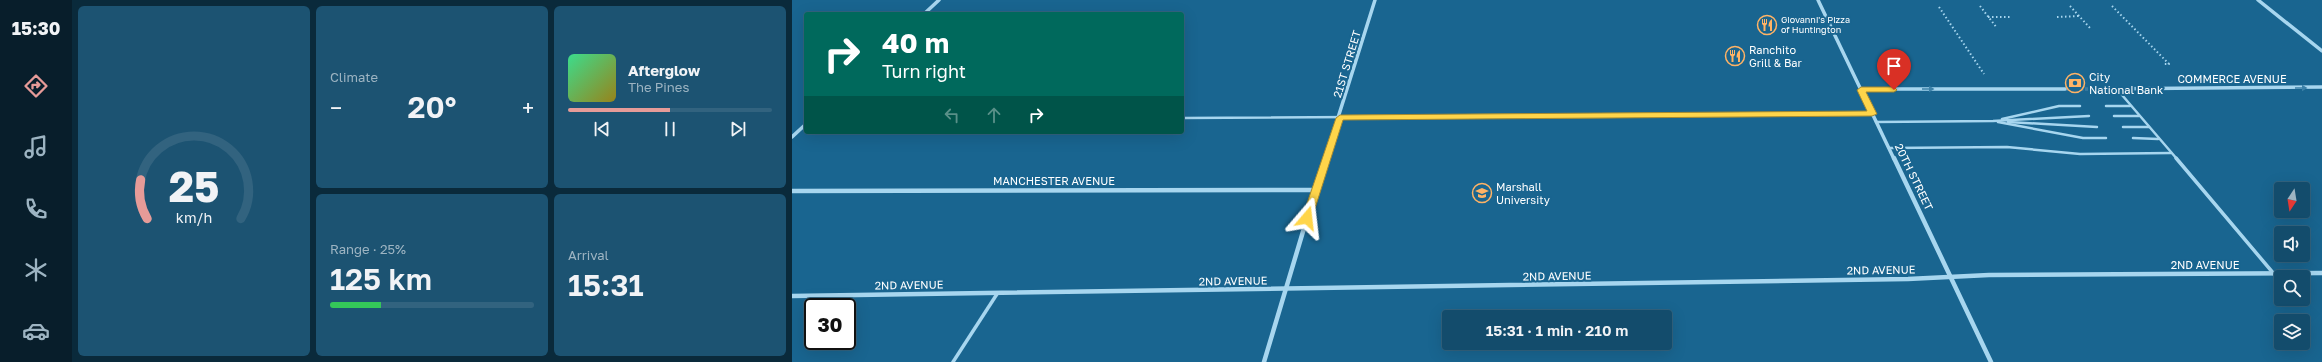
<!DOCTYPE html>
<html lang="en">
<head>
<meta charset="utf-8">
<style>
  :root { --surface:#134c6c; --page:#1c5372; --text:#f1f3f6; --muted:#9db4c2; --line:#32637f; --accent:#e69b98 }
  body { margin:0; font-family:"Golos Text",sans-serif; background:var(--page); color:var(--text); height:100vh; display:flex; flex-direction:column; font-size:15px; white-space:nowrap }
  * { box-sizing:border-box; margin:0 }
  p { font-size:13px; color:var(--muted) }
  .icon { flex:none; width:22px; height:22px; fill:none; stroke:currentColor; stroke-width:2; stroke-linecap:round; stroke-linejoin:round }
  .map { position:relative; flex:1; overflow:hidden }
  .details { display:flex; flex-direction:column; gap:6px; padding:6px; background:#0a2a3b; width:720px }
  .details>* { flex:none }
  .top-card { position:absolute; left:12px; top:12px; width:380px; height:122px; border-radius:4px; box-shadow:0 4px 16px #0002,0 0 0 1px var(--line); background:#00695c; color:#fff; overflow:hidden }
  .needle { width:26px; rotate:192deg }
  .tools { position:absolute; left:1482px; top:182px; display:grid; gap:8px }
  .tools a { display:grid; place-items:center; width:36px; height:36px; border-radius:4px; background:var(--surface); box-shadow:0 4px 16px #0002,0 0 0 1px var(--line); font-size:20px }
  .speed { position:absolute; left:12px; top:298px; display:flex; gap:8px; font-size:20px; font-weight:700; text-align:center }
  .speed>* { display:grid; place-content:center; width:52px; height:52px; border-radius:50%; background:var(--surface); box-shadow:0 4px 16px #0002,0 0 0 1px var(--line); line-height:1 }
  .speed .limit { border:2px solid #111; border-radius:6px; background:#fff; color:#111 }
  .pin { position:absolute; display:grid; place-items:center; width:34px; height:34px; color:#fff; margin:-41px -17px; border-radius:50% 50% 50% 0; rotate:-45deg; box-shadow:0 0 4px #0007 }
  .pin .icon { rotate:45deg }
  .me { position:absolute; width:44px; margin:-22px; rotate:17deg; stroke-linejoin:round; filter:drop-shadow(0 0 3px #0008) }
  .turn { display:flex; align-items:center; gap:14px; height:84px; padding:0 12px; font-size:18px }
  .turn .icon { width:52px; height:52px; stroke-width:2.5 }
  .turn b { display:block; font-size:28px; line-height:34px }
  .lanes { display:flex; align-items:center; height:38px; padding:0 12px; background:#0003; justify-content:center; gap:20px; direction:ltr }
  .lanes .off { opacity:.35 }
  .big { font-size:30px; font-weight:600; line-height:1.1 }
  .details .widget { flex:1; display:flex; flex-direction:column; justify-content:center; gap:6px; min-width:0; padding:0 14px; border-radius:6px; background:var(--page) }
  .details .dial { align-items:center; gap:0 }
  .dial svg { height:104px; overflow:visible; fill:none; stroke:var(--line); stroke-width:7; stroke-linecap:round; text-anchor:middle }
  .dial text { fill:var(--text); stroke:none }
  .song { display:flex; align-items:center; gap:12px }
  .cover { width:48px; height:48px; border-radius:6px; background:linear-gradient(135deg,hsl(150 70% 55%),hsl(50 70% 35%)) }
  .played { height:4px; border-radius:2px; background:linear-gradient(90deg,var(--accent) 50%,var(--line) 50%) }
  .keys { display:flex; justify-content:space-around; direction:ltr }
  .heat { display:flex; justify-content:space-between; align-items:center; font-size:22px; direction:ltr }
  .charge { height:6px; border-radius:3px; background:linear-gradient(90deg,#34c759 25%,var(--line) 0) }
  .details .tiles { flex:1; display:grid; gap:6px; grid-template-columns:repeat(3,1fr) }
  .widget:first-child { grid-row:span 2 }
  .trip { position:absolute; left:650px; top:310px; width:230px; height:40px; border-radius:4px; background:var(--surface); box-shadow:0 4px 16px #0002,0 0 0 1px var(--line); font-weight:600; line-height:40px; text-align:center }
  main { display:flex; flex:1; min-height:0 }
  .menu { display:flex; flex-direction:column; width:72px; justify-content:space-around; align-items:center; background:#081e2b; color:var(--muted) }
  .menu .icon { width:28px; height:28px }
  .menu .selected { color:var(--accent) }
  .menu b { font-size:18px; color:var(--text) }
  .map>svg:first-child { display:block }
  .lines { fill:none; stroke-linecap:round; stroke-linejoin:round }
  .street-tunnel { stroke:#3c7ca1; stroke-width:3.5; stroke-dasharray:3.5 1.5; stroke-linecap:butt }
  .path { stroke:#a7d6ef; stroke-width:2; stroke-dasharray:1.5 2.5; stroke-linecap:butt }
  .lane-far1 { stroke:#a7d6ef; stroke-width:2.5 }
  .lane { stroke:#a7d6ef; stroke-width:3.5 }
  .street-far1 { stroke:#a7d6ef; stroke-width:3.5 }
  .street { stroke:#a7d6ef; stroke-width:4.5 }
  .oneway { fill:#3c81a8 }
  .route { fill:#ffd54a; stroke:#a68a30 }
  .labels { text-anchor:middle; stroke-width:4; stroke-linejoin:round; paint-order:stroke }
  .far-poi-label { font-size:9px; fill:#fff; stroke:#196590; text-anchor:start }
  .poi-label { font-size:11px; fill:#fff; stroke:#196590; text-anchor:start }
  .street-label { font-size:11px; fill:#fff; stroke:#196590 }
</style>
</head>
<body>
<main>
<nav class="menu">
<b>15:30</b>
<svg class="icon selected" aria-label="directions" viewBox="0 0 24 24"><path d="M12 3l9 9-9 9-9-9zM9 14v-3h6M13 9l2 2-2 2"/></svg>
<svg class="icon" aria-label="music" viewBox="0 0 24 24"><path d="M9 18V5l10-2v13"/><circle cx="6" cy="18" r="3"/><circle cx="16" cy="16" r="3"/></svg>
<svg class="icon" aria-label="phone" viewBox="0 0 24 24"><path d="M5 4h4l2 5-3 2q2 4 5 5l2-3 5 2v4C11 20 4 13 5 4z"/></svg>
<svg class="icon" aria-label="climate" viewBox="0 0 24 24"><path d="M12 3v18M4 7l16 10M4 17L20 7"/></svg>
<svg class="icon" aria-label="car" viewBox="0 0 24 24"><path d="M5 17H2v-5l4-1 3-4h7l3 4 3 1v5h-3M9 17h6M6 11h13"/><circle cx="7" cy="17" r="2"/><circle cx="17" cy="17" r="2"/></svg>
</nav>
<section class="details">
<div class="tiles">
<div class="widget dial"><svg viewBox="0 0 100 80">
<path d="M14 69A42 42 0 1 1 86 69"/>
<path d="M14 69A42 42 0 0 1 9 39" stroke="#e69b98"/>
<text x="50" y="56" font-size="32" font-weight="700">25</text>
<text x="50" y="72" font-size="11">km/h</text>
</svg></div>
<div class="widget"><p>Climate</p>
<div class="heat"><a>−</a><b class="big">20°</b><a>+</a></div>
</div>
<div class="widget">
<div class="song"><i class="cover"></i><div><b>Afterglow</b><p>The Pines</p></div></div>
<div class="played"></div>
<div class="keys"><svg class="icon" aria-label="previous" viewBox="0 0 24 24"><path d="M18 5L8 12l10 7zM5 5v14"/></svg><svg class="icon" aria-label="pause" viewBox="0 0 24 24"><path d="M8 5v14M16 5v14"/></svg><svg class="icon" aria-label="next" viewBox="0 0 24 24"><path d="M6 5l10 7-10 7zM19 5v14"/></svg></div>
</div>
<div class="widget"><p>Range · 25%</p><b class="big">125 km</b><div class="charge"></div></div>
<div class="widget"><p>Arrival</p><b class="big">15:31</b></div>
</div>
</section>
<div class="map">
<svg width="1530" height="362" viewBox="0 0 1530 362">
  <rect width="100%" height="100%" fill="#196590"/>
  <g class="lines">
    <polyline class="street-tunnel" points="1273,89 1302,89"/>
    <g class="path">
      <polyline points="1188,6 1205,28"/>
      <polyline points="1278,6 1298,28"/>
      <polyline points="1320,6 1377,64 1371,64"/>
      <polyline points="1147,7 1192,74"/>
      <polyline points="1196,17 1219,17"/>
      <polyline points="1265,17 1287,16"/>
    </g>
    <g class="lane-far1">
      <polyline points="1324,88 1385,159"/>
      <polyline points="1314,106 1338,106"/>
      <polyline points="1322,116 1347,116"/>
      <polyline points="390,118 1080,114"/>
      <polyline points="1210,119 1267,106 1288,106"/>
      <polyline points="1084,122 1201,121 1297,116"/>
      <polyline points="1206,122 1291,138 1314,138"/>
      <polyline points="1216,122 1305,127"/>
      <polyline points="1331,127 1357,127"/>
      <polyline points="1341,138 1366,139"/>
      <polyline points="1097,148 1215,147 1288,154 1379,153"/>
    </g>
    <g class="lane">
      <polyline points="1384,158 1482,274"/>
      <polyline points="161,362 205,294"/>
    </g>
    <g class="street-far1">
      <polyline points="1026,0 1102,159"/>
      <polyline points="1466,0 1530,51"/>
      <polyline points="132,14 147,0"/>
      <polyline points="1069,89 1273,89"/>
      <polyline points="1302,89 1530,87"/>
      <polyline points="0,137 14,124"/>
      <polyline points="533,159 583,0"/>
    </g>
    <g class="street">
      <polyline points="1102,158 1199,362"/>
      <polyline points="0,191 524,190"/>
      <polyline points="0,296 1116,279 1197,275 1530,273"/>
      <polyline points="472,362 533,158"/>
    </g>
  </g>
  <defs><path id="oneway-solid" d="M-6-.8H1V-3.2L6.5 0L1 3.2V.8H-6Z"/></defs>
  <g class="oneway">
    <use href="#oneway-solid" transform="translate(1509 88)"/>
    <use href="#oneway-solid" transform="translate(1136 89)"/>
  </g>
  <polygon class="route" points="1069,87 1102,87 1105,90 1102,92 1074,92 1085,114 1080,116 551,120 520,218 515,222 510,218 544,118 548,115 1075,111 1065,90"/>
  <defs>
    <g id="restaurant-ring" transform="scale(1)"><circle r="9.5" fill="#196590" stroke="#ffb365" stroke-width="1.5"/><path d="M-5-6h1v4h1v-4h1v4h1v-4h1v5L-1.5 .5V6h-2V.5L-5-1ZM5-6V6H3V1.5H1.5Q1.5-4 5-6Z" fill="#ffb365"/></g>
    <g id="bank-ring" transform="scale(1)"><circle r="9.5" fill="#196590" stroke="#ffb365" stroke-width="1.5"/><path d="M-6-4H6V4H-6ZM0-2.3a2.3 2.3 0 1 0 0 4.6a2.3 2.3 0 1 0 0-4.6Z" fill="#ffb365"/></g>
    <g id="university-ring" transform="scale(1)"><circle r="9.5" fill="#196590" stroke="#ffb365" stroke-width="1.5"/><path d="M0-5L7-2L0 1L-7-2ZM-4 1L0 2.5L4 1V4Q0 6-4 4Z" fill="#ffb365"/></g>
  </defs>
  <g fill-rule="evenodd">
    <use href="#restaurant-ring" x="975" y="25"/>
    <use href="#restaurant-ring" x="943" y="56"/>
    <use href="#bank-ring" x="1283" y="83"/>
    <use href="#university-ring" x="690" y="193"/>
  </g>
  <g class="labels">
    <g class="far-poi-label">
      <text x="989" y="23">Giovanni's Pizza<tspan x="989" dy="10">of Huntington</tspan></text>
    </g>
    <g class="poi-label">
      <text x="957" y="54">Ranchito<tspan x="957" dy="13">Grill &amp; Bar</tspan></text>
      <text x="1297" y="81">City<tspan x="1297" dy="13">National Bank</tspan></text>
      <text x="704" y="191">Marshall<tspan x="704" dy="13">University</tspan></text>
    </g>
    <g class="street-label">
      <text transform="translate(555 64) rotate(-73)" y="4">21ST STREET</text>
      <text x="1440" y="83">COMMERCE AVENUE</text>
      <text transform="translate(1122 177) rotate(64)" y="4">20TH STREET</text>
      <text x="262" y="185">MANCHESTER AVENUE</text>
      <text x="1413" y="269">2ND AVENUE</text>
      <text transform="translate(1089 270) rotate(-1)" y="4">2ND AVENUE</text>
      <text transform="translate(765 276) rotate(-1)" y="4">2ND AVENUE</text>
      <text transform="translate(441 281) rotate(-1)" y="4">2ND AVENUE</text>
      <text transform="translate(117 285) rotate(-1)" y="4">2ND AVENUE</text>
    </g>
  </g>
</svg>
<div class="tools">
<a><svg class="needle" viewBox="-14 -14 28 28"><path d="M0-13l5 13h-10z" fill="#e53935"/><path d="M0 13l5-13h-10z" fill="#9db4c2"/></svg></a>
<a><svg class="icon" aria-label="sound" viewBox="0 0 24 24"><path d="M4 9h4l5-4v14l-5-4H4zM17 9q2 3 0 6"/></svg></a>
<a><svg class="icon" aria-label="search" viewBox="0 0 24 24"><circle cx="10" cy="10" r="6"/><path d="M15 15l6 6"/></svg></a>
<a><svg class="icon" aria-label="layers" viewBox="0 0 24 24"><path d="M12 4l9 5-9 5-9-5zM3 14l9 5 9-5"/></svg></a>
</div>
<div class="speed"><div class="limit">30</div></div>
<div class="pin" style="left:1102px;top:90px;background:#d93025"><svg class="icon" aria-label="arrive" viewBox="0 0 24 24"><path d="M6 21V4h12l-3 4 3 4H6"/></svg></div>
<svg class="me" style="left:515px;top:218px" viewBox="-20 -20 40 40"><path d="M0-17L14 15 0 8-14 15z" fill="#ffd54a" stroke="#fff" stroke-width="4"/></svg>
<div class="trip">15:31 · 1 min · 210 m</div>
<div class="top-card">
<div class="turn"><svg class="icon" aria-label="right" viewBox="0 0 24 24"><path d="M7 20v-9h11M14 6l5 5-5 5"/></svg><div><b>40 m</b>Turn right</div></div>
<div class="lanes"><svg class="icon off" aria-label="left" viewBox="0 0 24 24"><path d="M17 20v-9H6M10 6l-5 5 5 5"/></svg><svg class="icon off" aria-label="ahead" viewBox="0 0 24 24"><path d="M12 20V5M6 11l6-6 6 6"/></svg><svg class="icon" aria-label="right" viewBox="0 0 24 24"><path d="M7 20v-9h11M14 6l5 5-5 5"/></svg></div>
</div>
</div>
</main>
</body>
</html>
